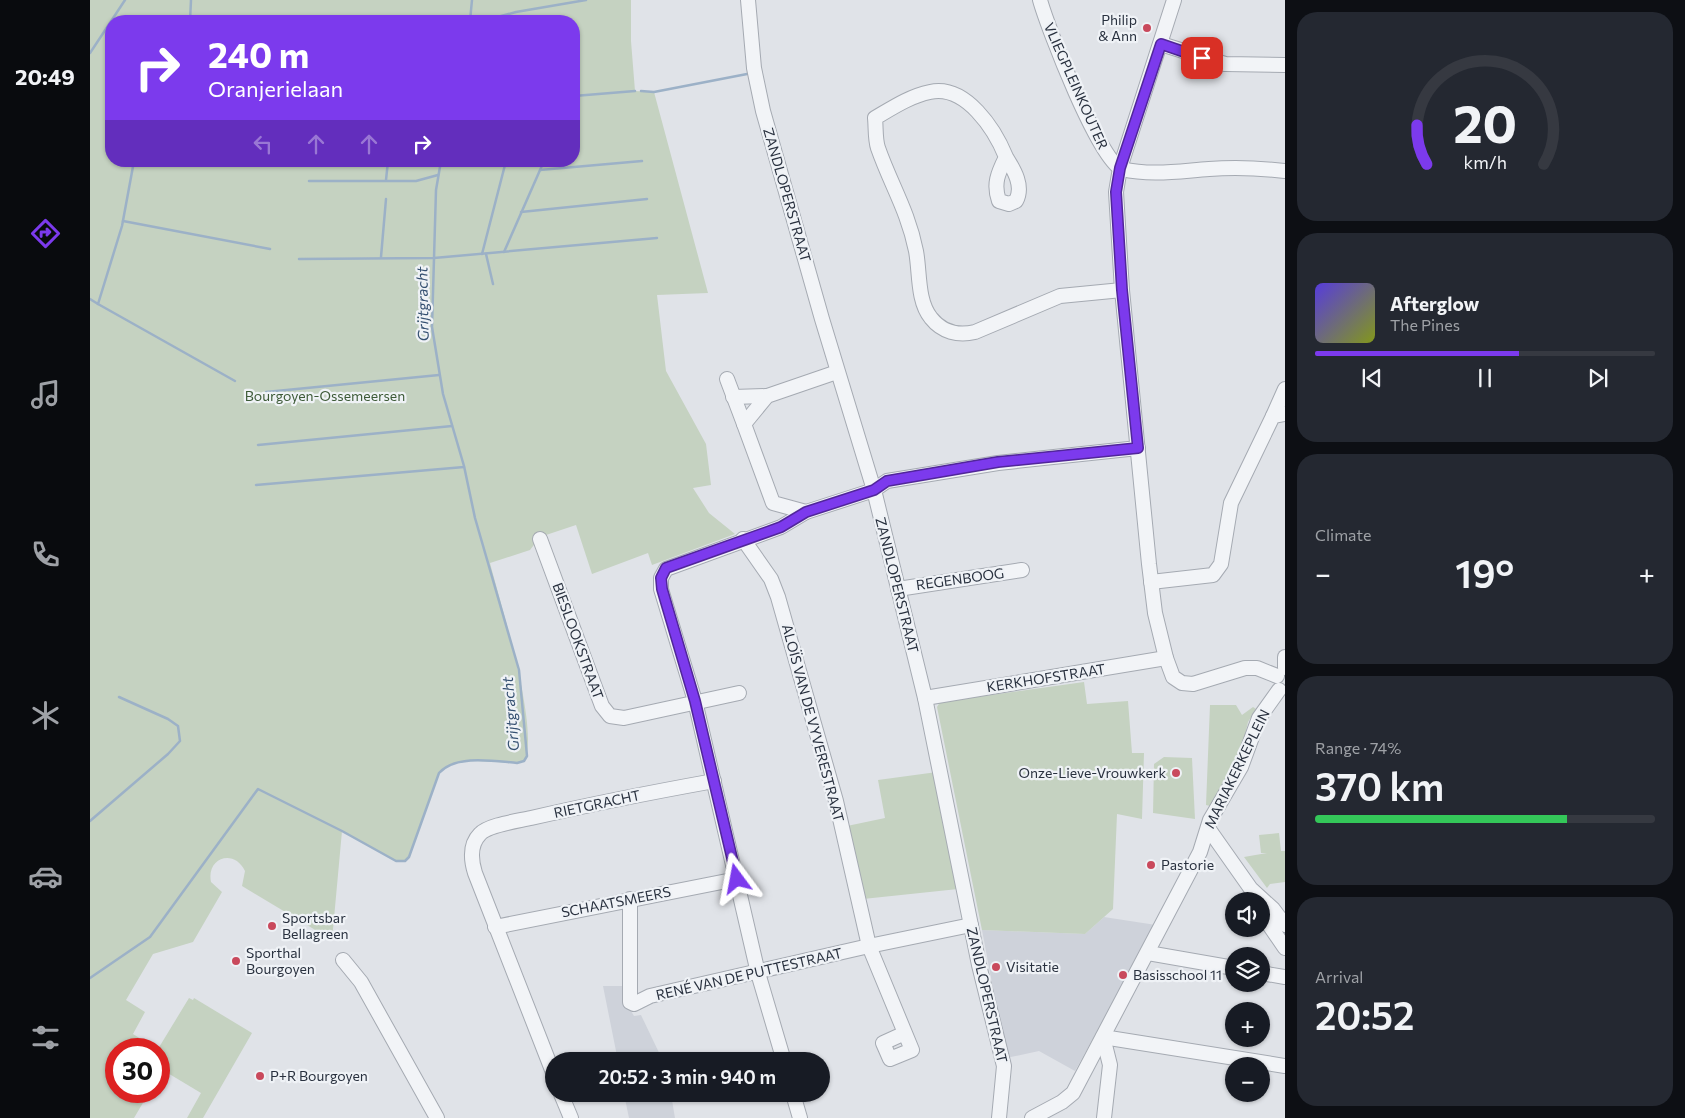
<!DOCTYPE html>
<html lang="en">
<head>
<meta charset="utf-8">
<style>
  :root { --surface:#171b24; --page:#242831; --text:#f1f3f6; --muted:#9ea1a6; --line:#363941; --accent:#7c3aed }
  body { margin:0; font-family:Commissioner,sans-serif; background:var(--page); color:var(--text); height:100vh; display:flex; flex-direction:column; font-size:19px; white-space:nowrap }
  * { box-sizing:border-box; margin:0 }
  p { font-size:16px; color:var(--muted) }
  .icon { flex:none; width:28px; height:28px; fill:none; stroke:currentColor; stroke-width:2; stroke-linecap:round; stroke-linejoin:round }
  .map { position:relative; flex:1; overflow:hidden }
  .sheet { display:flex; flex-direction:column; gap:12px; padding:12px; background:#0d0f14; width:400px }
  .sheet>* { flex:none }
  .hud { position:absolute; left:15px; top:15px; width:475px; height:152px; border-radius:20px; box-shadow:0 1px 4px #0004; background:#7c3aed; color:#fff; overflow:hidden }
  .buttons { position:absolute; left:1135px; top:892px; display:grid; gap:10px }
  .buttons a { display:grid; place-items:center; width:45px; height:45px; border-radius:50%; background:var(--surface); box-shadow:0 1px 4px #0004; font-size:25px }
  .speed { position:absolute; left:15px; top:1038px; display:flex; gap:10px; font-size:25px; font-weight:700; text-align:center }
  .speed>* { display:grid; place-content:center; width:65px; height:65px; border-radius:50%; background:var(--surface); box-shadow:0 1px 4px #0004; line-height:1 }
  .speed .limit { border:8px solid #d22; background:#fff; color:#111 }
  .pin { position:absolute; display:grid; place-items:center; width:42px; height:42px; color:#fff; margin:-21px; border-radius:10px; box-shadow:0 2px 8px #0006 }
  .me { position:absolute; width:55px; margin:-28px; rotate:347deg; stroke-linejoin:round; filter:drop-shadow(0 0 4px #0008) }
  .turn { display:flex; align-items:center; gap:18px; height:105px; padding:0 20px; font-size:22px }
  .turn .icon { width:65px; height:65px; stroke-width:2.5 }
  .turn b { display:block; font-size:35px; line-height:42px }
  .lanes { display:flex; align-items:center; height:48px; padding:0 20px; background:#0003; justify-content:center; gap:25px; direction:ltr }
  .lanes .off { opacity:.35 }
  .big { font-size:38px; font-weight:600; line-height:1.1 }
  .sheet .widget { flex:1; display:flex; flex-direction:column; justify-content:center; gap:8px; min-width:0; padding:0 18px; border-radius:20px; background:var(--page) }
  .sheet .dial { align-items:center; gap:0 }
  .dial svg { height:130px; overflow:visible; fill:none; stroke:var(--line); stroke-width:7; stroke-linecap:round; text-anchor:middle }
  .dial text { fill:var(--text); stroke:none }
  .song { display:flex; align-items:center; gap:15px }
  .cover { width:60px; height:60px; border-radius:8px; background:linear-gradient(135deg,hsl(250 70% 55%),hsl(70 70% 35%)) }
  .played { height:5px; border-radius:2px; background:linear-gradient(90deg,var(--accent) 60%,var(--line) 60%) }
  .keys { display:flex; justify-content:space-around; direction:ltr }
  .heat { display:flex; justify-content:space-between; align-items:center; font-size:28px; direction:ltr }
  .charge { height:8px; border-radius:4px; background:linear-gradient(90deg,#34c759 74%,var(--line) 0) }
  .trip { position:absolute; left:455px; top:1052px; width:285px; height:50px; border-radius:25px; background:var(--surface); box-shadow:0 1px 4px #0004; font-weight:600; line-height:50px; text-align:center }
  main { display:flex; flex:1; min-height:0 }
  .menu { display:flex; flex-direction:column; width:90px; justify-content:space-around; align-items:center; background:#090b0e; color:var(--muted) }
  .menu .icon { width:35px; height:35px }
  .menu .current { color:var(--accent) }
  .menu b { font-size:22px; color:var(--text) }
  .map>svg:first-child { display:block }
  .built { fill:#ced2da }
  .green { fill:#c5d2c1; fill-rule:evenodd }
  .lines { fill:none; stroke-linecap:round; stroke-linejoin:round }
  .stream { stroke:#9cb1c7; stroke-width:2.5 }
  .minor-casing { stroke:#a5aab2; stroke-width:16 }
  .minor { stroke:#f2f4f7; stroke-width:14 }
  .route-casing { stroke:#51269a; stroke-width:12 }
  .route { stroke:#7c3aed; stroke-width:9 }
  .poi-dot { fill:#c9495c; stroke:#eff2f6; stroke-width:2 }
  .labels { text-anchor:middle; stroke-width:4.5; stroke-linejoin:round; paint-order:stroke }
  .poi-label { font-size:14px; fill:#29313f; stroke:#eff2f6; text-anchor:start }
  .street-label { font-size:14px; fill:#29313f; stroke:#eff2f6 }
  .park-label { font-size:14px; fill:#3d5a37; stroke:#eff2f6 }
  .water-label { font-size:15px; font-style:italic; fill:#355071; stroke:#eff2f6 }
</style>
</head>
<body>
<main>
<nav class="menu">
<b>20:49</b>
<svg class="icon current" aria-label="directions" viewBox="0 0 24 24"><path d="M12 3l9 9-9 9-9-9zM9 14v-3h6M13 9l2 2-2 2"/></svg>
<svg class="icon" aria-label="music" viewBox="0 0 24 24"><path d="M9 18V5l10-2v13"/><circle cx="6" cy="18" r="3"/><circle cx="16" cy="16" r="3"/></svg>
<svg class="icon" aria-label="phone" viewBox="0 0 24 24"><path d="M5 4h4l2 5-3 2q2 4 5 5l2-3 5 2v4C11 20 4 13 5 4z"/></svg>
<svg class="icon" aria-label="climate" viewBox="0 0 24 24"><path d="M12 3v18M4 7l16 10M4 17L20 7"/></svg>
<svg class="icon" aria-label="car" viewBox="0 0 24 24"><path d="M5 17H2v-5l4-1 3-4h7l3 4 3 1v5h-3M9 17h6M6 11h13"/><circle cx="7" cy="17" r="2"/><circle cx="17" cy="17" r="2"/></svg>
<svg class="icon" aria-label="filters" viewBox="0 0 24 24"><path d="M4 7h16M4 17h16"/><circle cx="9" cy="7" r="2"/><circle cx="15" cy="17" r="2"/></svg>
</nav>
<div class="map">
<svg width="1195" height="1118" viewBox="0 0 1195 1118">
  <rect width="100%" height="100%" fill="#e0e3e8"/>
  <g class="built">
    <polygon points="1014,917 1066,925 985,1071 949,1051 916,1058 892,930 995,934"/>
    <polygon points="513,986 536,986 535,1001 544,1016 551,1015 573,1061 528,1061"/>
    <polygon points="534,1094 581,1094 585,1118 539,1118"/>
  </g>
  <g class="green">
    <path d="M0,0h541v41l4,50 19,1 54,201 -51,2 9,76 40,73 5,41 -18,3 16,25 26,21 -83,31 -4,-12 -56,21 -16,-49 -30,10 -3,-2 -13,17 -40,13c9,35 51,170 34,198 -26,6 -64,-10 -85,12l-30,84 -4,4h-9l-54,-30 -10,109 -90,-54 3,-15c-11,-23 -39,-13 -34,11l11,10 -29,50 -40,12 -27,46 19,12 -12,22 24,15h-41v42h34l-16,27h-44zM21,21h463v140h-463z"/>
    <polygon points="994,682 997,704 1038,701 1042,753 1054,753 1052,819 1027,814 1023,909 995,934 892,930 847,707 850,702"/>
    <polygon points="1120,705 1146,705 1152,715 1163,707 1166,709 1158,722 1151,753 1120,806 1116,805"/>
    <polygon points="1074,757 1102,758 1105,819 1063,813 1064,764"/>
    <polygon points="847,772 868,889 773,899 757,826 795,818 788,780"/>
    <polygon points="1189,833 1191,851 1195,851 1195,882 1180,884 1177,888 1154,857 1177,853 1171,853 1169,835"/>
    <polygon points="99,998 103,1000 104,998 162,1033 113,1118 97,1118 111,1093 76,1072 73,1070 74,1068 69,1064 68,1049"/>
  </g>
  <g class="lines">
    <g class="stream">
      <polyline points="100,21 101,0"/>
      <polyline points="380,21 382,0"/>
      <polyline points="393,21 426,12 496,0"/>
      <polyline points="0,53 35,0"/>
      <polyline points="21,56 21,57"/>
      <polyline points="551,91 564,92 657,74"/>
      <polyline points="484,96 545,91"/>
      <polyline points="450,170 552,161"/>
      <polyline points="296,180 298,161"/>
      <polyline points="219,181 326,181 348,175"/>
      <polyline points="431,212 557,199"/>
      <polyline points="33,221 180,249"/>
      <polyline points="414,252 454,161"/>
      <polyline points="392,254 416,161"/>
      <polyline points="396,254 403,284"/>
      <polyline points="291,257 296,199"/>
      <polyline points="209,259 344,258 567,238"/>
      <polyline points="0,299 8,304 32,226 44,161"/>
      <polyline points="8,304 145,381"/>
      <polyline points="176,392 349,375"/>
      <polyline points="168,445 362,426"/>
      <polyline points="166,485 374,467"/>
      <polyline points="0,821 78,754 90,741 88,726 78,719 29,697"/>
      <path d="M0,978l60,-41 108,-148 84,42 54,30h9l4,-4 30,-84c17,-19 55,-12 78,-10l7,-2 3,-5 -8,-86 -44,-152 -11,-52 -21,-72 -11,-67 4,-137 5,-29"/>
    </g>
    <g class="minor-casing">
      <g id="minor">
        <polyline points="658,0 664,68 673,111 732,319 784,490 835,698 889,965 914,1066 909,1118"/>
        <path d="M950,0c7,26 60,163 82,169 29,7 58,2 87,0 26,-2 50,-1 76,2"/>
        <polyline points="1084,0 1030,168 1026,192 1032,290 1059,564 1065,613 1076,658 1083,677 1092,683 1103,684 1155,668 1167,668 1187,676"/>
        <polyline points="1071,44 1135,64 1195,65"/>
        <path d="M916,157c8,13 18,29 10,44l-7,3 -10,-3c-6,-17 -1,-28 7,-44 -11,-27 -40,-73 -76,-65 -20,4 -38,16 -55,26 1,9 0,21 3,30 13,37 30,63 38,103 4,21 1,50 15,67 11,14 27,18 44,14l85,-36 62,-6"/>
        <polyline points="637,379 654,424"/>
        <polyline points="643,397 677,396"/>
        <polyline points="1183,416 1195,389"/>
        <polyline points="716,512 683,503 654,424 677,396 747,372"/>
        <polyline points="450,539 512,706 520,716 534,718 649,693"/>
        <polyline points="653,539 681,579 688,597 746,801 779,946 822,1050 800,1059 793,1043 815,1033"/>
        <polyline points="1061,582 1123,575 1131,564 1141,503 1183,416 1195,414"/>
        <polyline points="808,589 932,570"/>
        <polyline points="1195,657 1195,668"/>
        <polyline points="835,698 1076,658"/>
        <polyline points="1118,828 1161,889 1183,909 1195,925"/>
        <polyline points="540,899 540,1002 544,1004 560,996 779,946 881,925"/>
        <polyline points="1171,913 1195,948"/>
        <polyline points="405,927 647,879"/>
        <polyline points="1058,953 1144,968"/>
        <polyline points="253,960 271,982 347,1118"/>
        <polyline points="1171,973 1195,977"/>
        <polyline points="1013,1037 1195,1066"/>
        <polyline points="1013,1037 1020,1065 1014,1118"/>
        <polyline points="694,1061 668,973 605,701 571,589 571,578 576,569 691,527 716,512 784,490 797,481 908,463 1048,448"/>
        <path d="M464,1075l-79,-202c-4,-13 -6,-28 5,-39 8,-9 38,-13 51,-16 61,-14 122,-26 183,-37"/>
        <polyline points="471,1094 481,1118"/>
        <polyline points="703,1094 710,1118"/>
        <polyline points="942,1118 972,1102 983,1093 1110,852 1120,820 1151,767 1169,718 1189,690"/>
      </g>
    </g>
    <use href="#minor" class="minor"/>
  </g>
  <g class="lines">
    <g class="route-casing">
      <polyline id="route" points="647,879 605,701 572,589 571,578 576,568 691,527 716,512 784,490 797,481 908,462 1048,448 1032,290 1026,192 1030,168 1071,44 1112,58"/>
    </g>
    <use href="#route" class="route"/>
  </g>
  <g class="poi-dot">
    <circle cx="1057" cy="28" r="5"/>
    <circle cx="1086" cy="773" r="5"/>
    <circle cx="1061" cy="865" r="5"/>
    <circle cx="182" cy="926" r="5"/>
    <circle cx="146" cy="961" r="5"/>
    <circle cx="906" cy="967" r="5"/>
    <circle cx="1033" cy="975" r="5"/>
    <circle cx="170" cy="1076" r="5"/>
  </g>
  <g class="labels">
    <g class="poi-label">
      <text x="1047" y="25" text-anchor="end">Philip<tspan x="1047" dy="16">&amp; Ann</tspan></text>
      <text x="1076" y="778" text-anchor="end">Onze-Lieve-Vrouwkerk</text>
      <text x="1071" y="870">Pastorie</text>
      <text x="192" y="923">Sportsbar<tspan x="192" dy="16">Bellagreen</tspan></text>
      <text x="156" y="958">Sporthal<tspan x="156" dy="16">Bourgoyen</tspan></text>
      <text x="916" y="972">Visitatie</text>
      <text x="1043" y="980">Basisschool 11</text>
      <text x="180" y="1081">P+R Bourgoyen</text>
    </g>
    <g class="street-label">
      <text transform="translate(986 86) rotate(66)" y="5">VLIEGPLEINKOUTER</text>
      <text transform="translate(697 195) rotate(74)" y="5">ZANDLOPERSTRAAT</text>
      <text transform="translate(870 579) rotate(-8)" y="5">REGENBOOG</text>
      <text transform="translate(807 585) rotate(76)" y="5">ZANDLOPERSTRAAT</text>
      <text transform="translate(488 641) rotate(70)" y="5">BIESLOOKSTRAAT</text>
      <text transform="translate(956 678) rotate(-9)" y="5">KERKHOFSTRAAT</text>
      <text transform="translate(723 723) rotate(75)" y="5">ALOÏS VAN DE VYVERESTRAAT</text>
      <text transform="translate(1147 769) rotate(-64)" y="5">MARIAKERKEPLEIN</text>
      <text transform="translate(507 804) rotate(-12)" y="5">RIETGRACHT</text>
      <text transform="translate(526 902) rotate(-11)" y="5">SCHAATSMEERS</text>
      <text transform="translate(659 974) rotate(-13)" y="5">RENÉ VAN DE PUTTESTRAAT</text>
      <text transform="translate(897 995) rotate(77)" y="5">ZANDLOPERSTRAAT</text>
    </g>
    <g class="park-label">
      <text x="235" y="401">Bourgoyen-Ossemeersen</text>
    </g>
    <g class="water-label">
      <text transform="translate(333 304) rotate(-91)" y="5">Grijtgracht</text>
      <text transform="translate(421 714) rotate(-95)" y="5">Grijtgracht</text>
    </g>
  </g>
</svg>
<div class="buttons">
<a><svg class="icon" aria-label="sound" viewBox="0 0 24 24"><path d="M4 9h4l5-4v14l-5-4H4zM17 9q2 3 0 6"/></svg></a>
<a><svg class="icon" aria-label="layers" viewBox="0 0 24 24"><path d="M12 4l9 5-9 5-9-5zM3 14l9 5 9-5"/></svg></a>
<a>+</a>
<a>−</a>
</div>
<div class="speed"><div class="limit">30</div></div>
<div class="pin" style="left:1112px;top:58px;background:#d93025"><svg class="icon" aria-label="arrive" viewBox="0 0 24 24"><path d="M6 21V4h12l-3 4 3 4H6"/></svg></div>
<svg class="me" style="left:647px;top:879px" viewBox="-20 -20 40 40"><path d="M0-17L14 15 0 8-14 15z" fill="#7c3aed" stroke="#fff" stroke-width="4"/></svg>
<div class="trip">20:52 · 3 min · 940 m</div>
<div class="hud">
<div class="turn"><svg class="icon" aria-label="right" viewBox="0 0 24 24"><path d="M7 20v-9h11M14 6l5 5-5 5"/></svg><div><b>240 m</b>Oranjerielaan</div></div>
<div class="lanes"><svg class="icon off" aria-label="left" viewBox="0 0 24 24"><path d="M17 20v-9H6M10 6l-5 5 5 5"/></svg><svg class="icon off" aria-label="ahead" viewBox="0 0 24 24"><path d="M12 20V5M6 11l6-6 6 6"/></svg><svg class="icon off" aria-label="ahead" viewBox="0 0 24 24"><path d="M12 20V5M6 11l6-6 6 6"/></svg><svg class="icon" aria-label="right" viewBox="0 0 24 24"><path d="M7 20v-9h11M14 6l5 5-5 5"/></svg></div>
</div>
</div>
<section class="sheet">
<div class="widget dial"><svg viewBox="0 0 100 80">
<path d="M14 69A42 42 0 1 1 86 69"/>
<path d="M14 69A42 42 0 0 1 8 45" stroke="#7c3aed"/>
<text x="50" y="56" font-size="32" font-weight="700">20</text>
<text x="50" y="72" font-size="11">km/h</text>
</svg></div>
<div class="widget">
<div class="song"><i class="cover"></i><div><b>Afterglow</b><p>The Pines</p></div></div>
<div class="played"></div>
<div class="keys"><svg class="icon" aria-label="previous" viewBox="0 0 24 24"><path d="M18 5L8 12l10 7zM5 5v14"/></svg><svg class="icon" aria-label="pause" viewBox="0 0 24 24"><path d="M8 5v14M16 5v14"/></svg><svg class="icon" aria-label="next" viewBox="0 0 24 24"><path d="M6 5l10 7-10 7zM19 5v14"/></svg></div>
</div>
<div class="widget"><p>Climate</p>
<div class="heat"><a>−</a><b class="big">19°</b><a>+</a></div>
</div>
<div class="widget"><p>Range · 74%</p><b class="big">370 km</b><div class="charge"></div></div>
<div class="widget"><p>Arrival</p><b class="big">20:52</b></div>
</section>
</main>
</body>
</html>
